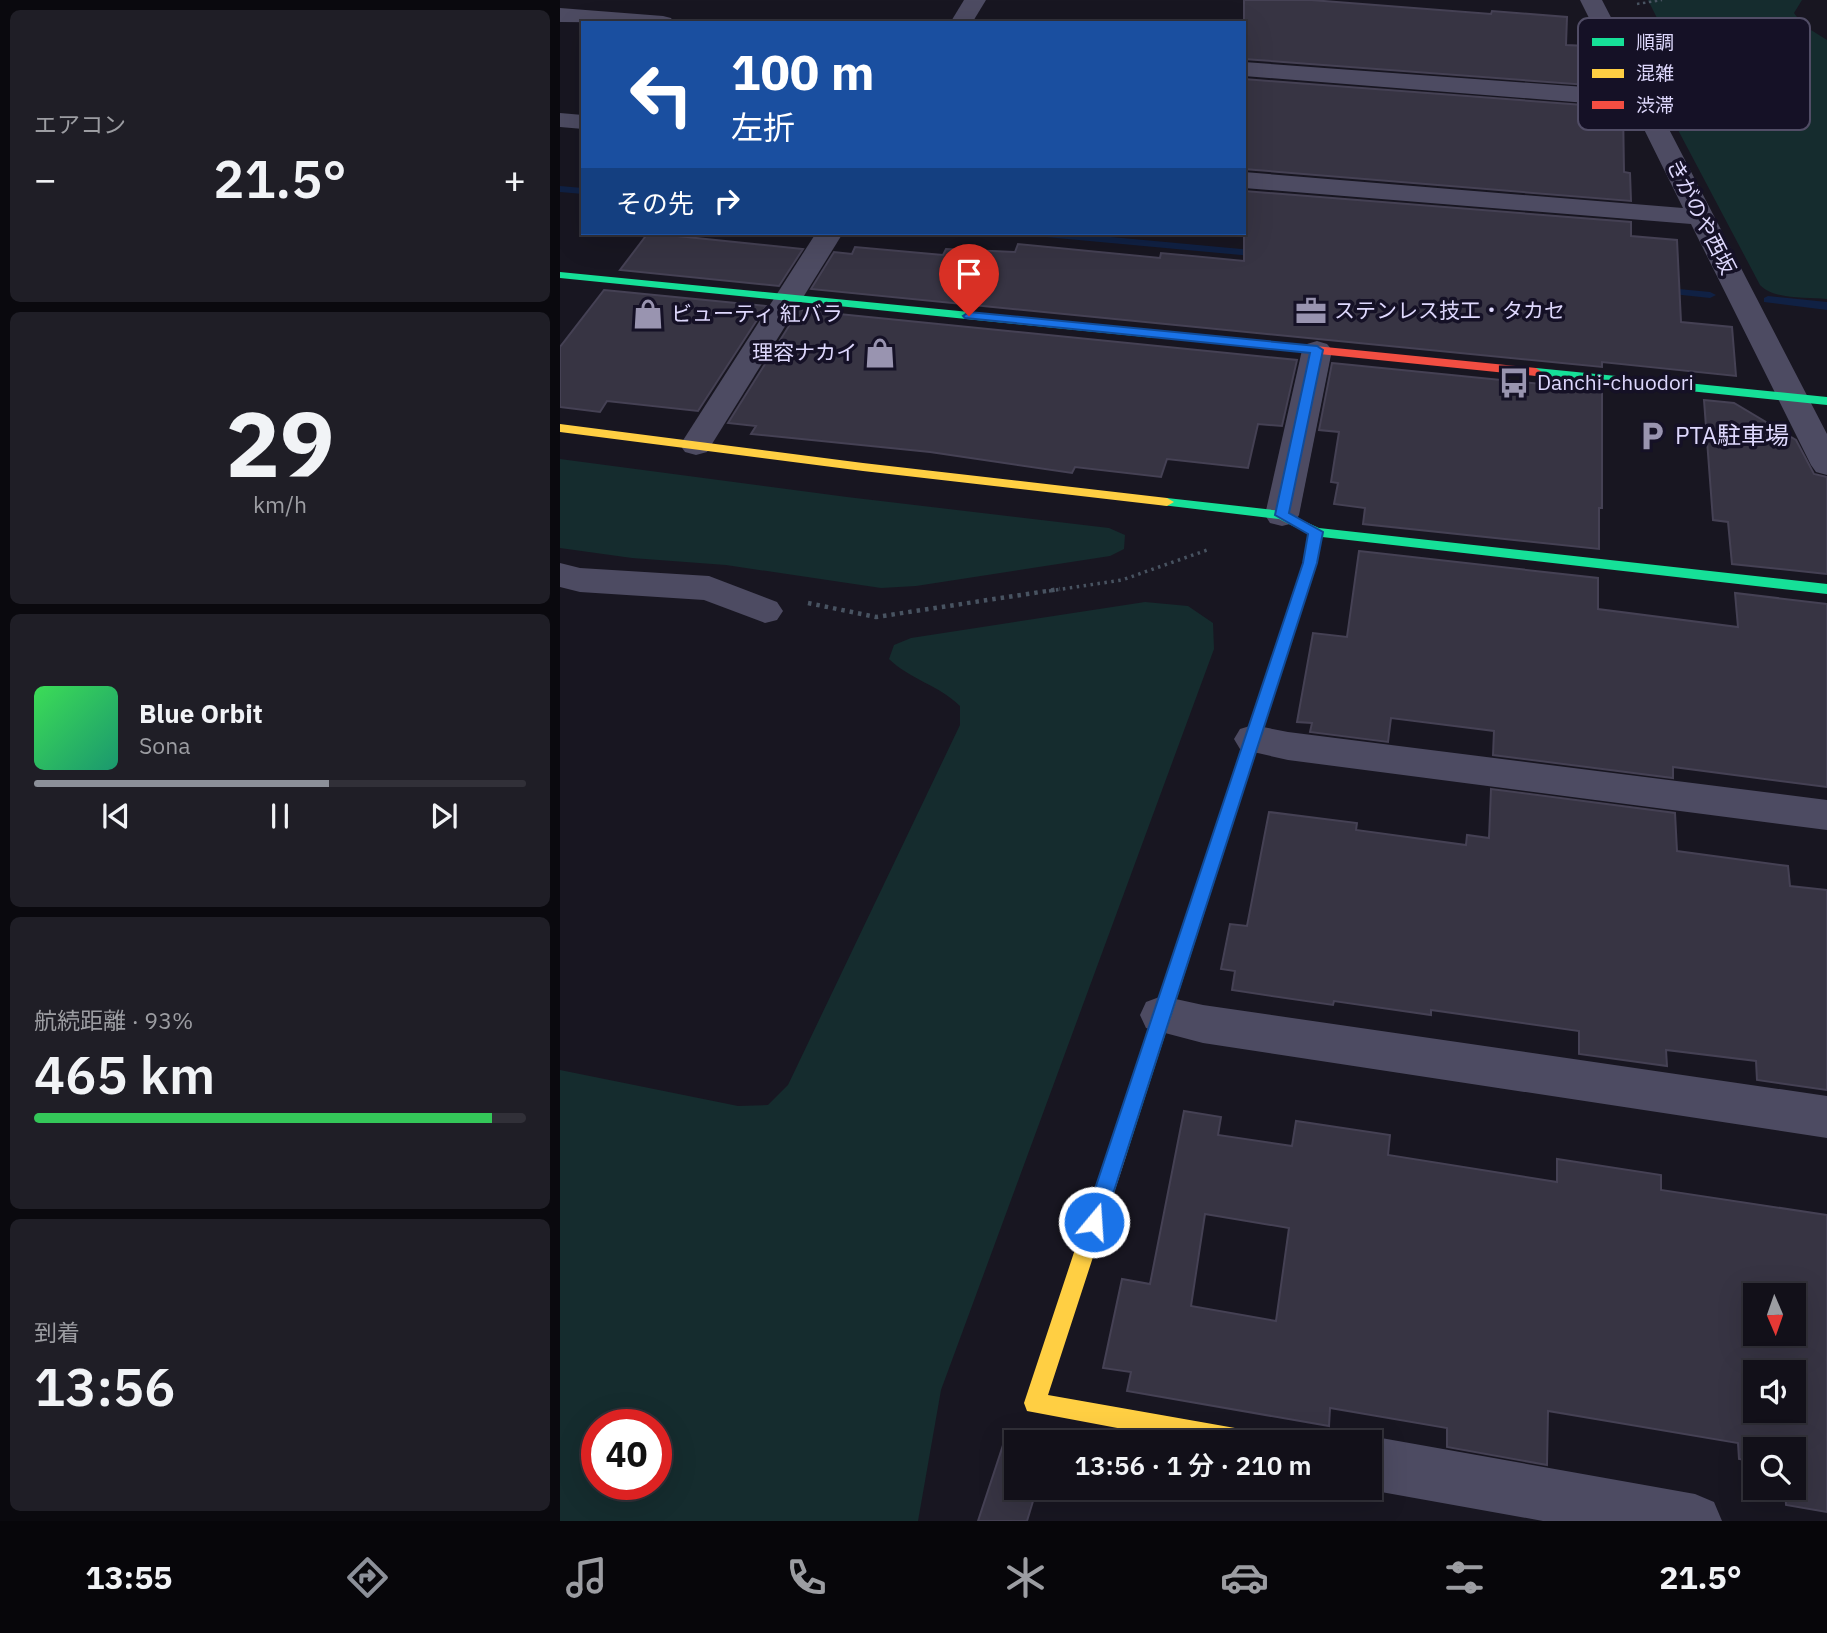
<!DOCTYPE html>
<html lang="ja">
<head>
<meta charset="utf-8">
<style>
  :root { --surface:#121019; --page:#1f1e26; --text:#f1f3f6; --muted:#9c9da2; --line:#313038; --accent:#8c9099 }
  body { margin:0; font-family:"IBM Plex Sans","Noto Sans JP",sans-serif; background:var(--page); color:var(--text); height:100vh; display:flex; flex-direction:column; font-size:26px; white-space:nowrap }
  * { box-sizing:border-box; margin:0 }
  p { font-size:23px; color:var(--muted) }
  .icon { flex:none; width:38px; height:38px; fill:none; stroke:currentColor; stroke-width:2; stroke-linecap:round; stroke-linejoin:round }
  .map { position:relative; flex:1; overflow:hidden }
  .details { display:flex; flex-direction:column; gap:10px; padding:10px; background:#0a090e; width:560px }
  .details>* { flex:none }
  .banner { position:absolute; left:21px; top:21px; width:665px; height:214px; border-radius:0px; box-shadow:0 7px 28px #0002,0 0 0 2px var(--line); background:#1a4fa0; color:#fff; overflow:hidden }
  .needle { width:46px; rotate:178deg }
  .fabs { position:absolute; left:1183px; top:1283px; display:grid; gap:14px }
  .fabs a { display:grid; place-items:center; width:63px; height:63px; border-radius:0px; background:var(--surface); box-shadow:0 7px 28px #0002,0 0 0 2px var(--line); font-size:35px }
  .speed { position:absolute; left:21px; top:1409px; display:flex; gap:14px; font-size:35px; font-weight:700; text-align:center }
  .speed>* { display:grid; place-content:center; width:91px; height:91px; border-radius:50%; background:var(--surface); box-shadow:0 7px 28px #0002,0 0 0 2px var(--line); line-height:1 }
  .speed .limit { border:10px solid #d22; background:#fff; color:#111 }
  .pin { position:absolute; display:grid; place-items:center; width:60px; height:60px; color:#fff; margin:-72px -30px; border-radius:50% 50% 50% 0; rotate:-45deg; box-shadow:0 0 7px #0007 }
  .pin .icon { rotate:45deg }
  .me { position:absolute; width:77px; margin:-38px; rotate:18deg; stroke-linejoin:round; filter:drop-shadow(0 0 5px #0008) }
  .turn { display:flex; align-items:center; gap:24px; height:147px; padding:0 35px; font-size:32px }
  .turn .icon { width:91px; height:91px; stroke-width:2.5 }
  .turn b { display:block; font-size:49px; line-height:60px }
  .then { display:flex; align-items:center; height:66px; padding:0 35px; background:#0003; gap:14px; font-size:26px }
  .big { font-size:52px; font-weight:600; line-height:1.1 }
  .details .tile { flex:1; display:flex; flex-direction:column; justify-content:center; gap:10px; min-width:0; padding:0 24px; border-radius:10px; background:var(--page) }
  .details .dial { align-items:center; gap:0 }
  .dial b { font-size:91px; line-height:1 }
  .song { display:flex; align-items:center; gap:21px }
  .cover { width:84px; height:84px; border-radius:10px; background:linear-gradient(135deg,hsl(130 70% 55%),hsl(160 70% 35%)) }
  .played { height:7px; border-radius:4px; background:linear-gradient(90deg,var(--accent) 60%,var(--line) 60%) }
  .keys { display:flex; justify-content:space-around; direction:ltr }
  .heat { display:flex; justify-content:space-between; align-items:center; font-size:38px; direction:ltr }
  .charge { height:10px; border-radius:5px; background:linear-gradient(90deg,#34c759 93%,var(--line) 0) }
  .trip { position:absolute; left:444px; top:1430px; width:378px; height:70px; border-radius:0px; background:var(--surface); box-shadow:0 7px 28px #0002,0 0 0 2px var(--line); font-weight:600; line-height:70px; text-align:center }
  .dock { display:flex; height:112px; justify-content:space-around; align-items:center; background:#07060a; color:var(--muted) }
  .dock .icon { width:49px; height:49px }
  .dock .active { color:var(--accent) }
  .dock b { font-size:32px; color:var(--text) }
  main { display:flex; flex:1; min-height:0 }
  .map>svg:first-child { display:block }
  .green { fill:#152c2e; fill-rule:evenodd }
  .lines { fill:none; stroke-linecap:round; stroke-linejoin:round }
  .stream { fill:#102144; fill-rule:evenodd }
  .building { fill:#373443; stroke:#454154; stroke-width:2; fill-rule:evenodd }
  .path-far2 { stroke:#485361; stroke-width:2.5; stroke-dasharray:2.5 3.5; stroke-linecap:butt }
  .path-far1 { stroke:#485361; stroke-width:3.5; stroke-dasharray:2.5 4.5; stroke-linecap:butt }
  .path { stroke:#485361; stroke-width:4.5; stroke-dasharray:3.5 5; stroke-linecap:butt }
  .street { fill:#4d4b62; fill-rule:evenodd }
  .fast { fill:#16e098; fill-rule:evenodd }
  .slow { fill:#ffcf43; fill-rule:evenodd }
  .jam { fill:#f24e42; fill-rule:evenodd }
  .route { fill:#1a73e8; stroke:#114b97; stroke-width:2 }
  .labels { text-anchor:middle; stroke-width:7; stroke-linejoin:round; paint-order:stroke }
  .far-street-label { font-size:21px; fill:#ded8fd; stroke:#151126 }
  .far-poi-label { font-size:21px; fill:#ded8fd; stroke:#151126; text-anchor:start }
  .poi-label { font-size:24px; fill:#ded8fd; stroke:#151126; text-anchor:start }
  .key { fill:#151126; stroke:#514d66; stroke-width:2 }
  .key-label { font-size:19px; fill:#ded8fd }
</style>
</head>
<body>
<main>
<section class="details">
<div class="tile"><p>エアコン</p>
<div class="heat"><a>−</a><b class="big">21.5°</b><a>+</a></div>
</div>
<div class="tile dial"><b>29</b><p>km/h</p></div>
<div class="tile">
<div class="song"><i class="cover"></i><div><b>Blue Orbit</b><p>Sona</p></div></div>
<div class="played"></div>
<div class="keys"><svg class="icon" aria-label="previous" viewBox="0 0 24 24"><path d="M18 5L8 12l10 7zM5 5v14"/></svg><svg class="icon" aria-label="pause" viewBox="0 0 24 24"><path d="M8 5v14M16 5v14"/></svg><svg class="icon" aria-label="next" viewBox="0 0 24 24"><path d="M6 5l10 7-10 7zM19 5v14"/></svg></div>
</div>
<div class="tile"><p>航続距離 · 93%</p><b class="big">465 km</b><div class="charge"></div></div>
<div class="tile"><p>到着</p><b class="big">13:56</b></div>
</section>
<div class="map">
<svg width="1267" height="1521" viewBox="0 0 1267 1521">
  <rect width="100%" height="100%" fill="#181621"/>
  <g class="green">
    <path d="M1088,0h154l-8,13 9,12 24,15v259c-20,-2 -53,1 -67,-14l-101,-191v-16l14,-28z"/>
    <polygon points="0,459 287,497 549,528 565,535 564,549 550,556 356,586 321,588 166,565 72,558 0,548"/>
    <path d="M585,602l43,4 25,17 1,26 -273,741 -23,131h-358v-451l178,36 30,-1 20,-20 172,-360v-19c-23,-22 -49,-26 -71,-47l5,-14 17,-7zM96,1424v60h-59v-60z"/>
  </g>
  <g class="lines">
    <g class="stream">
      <polygon points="0,186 23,188 23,194 0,192"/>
      <polygon points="470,233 508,233 703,251 709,254 703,257 475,236"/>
      <polygon points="1098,287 1150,292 1156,295 1150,298 1094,292 1092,290"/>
      <polygon points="1208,296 1267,302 1267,310 1204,302 1204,298"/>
    </g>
  </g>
  <g class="building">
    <polygon points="684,0 751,0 931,14 932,11 1007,17 1006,45 1027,46 1028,85 684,59"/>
    <polygon points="684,79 1063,108 1064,172 1070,173 1071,201 684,169"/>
    <polygon points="684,191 1071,222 1071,236 1117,240 1121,322 1172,327 1176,376 1042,362 1042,367 251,289 274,252 292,254 295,247 383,255 386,249 455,252 458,244 600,258 601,253 684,261"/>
    <polygon points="88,233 243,249 219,286 60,270"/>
    <polygon points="44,290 206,306 138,411 47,401 40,412 0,407 0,347"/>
    <polygon points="239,310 737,360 722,426 698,424 688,468 607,459 601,477 515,467 512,473 370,452 191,434 196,426 168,423"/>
    <polygon points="772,363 1042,390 1042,508 1039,508 1039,549 803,524 805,508 774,504 778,483 771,482 779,432 759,430"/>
    <polygon points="1144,400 1174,403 1236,440 1254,474 1267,477 1267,574 1172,564 1168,522 1153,520"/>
    <polygon points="799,551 1038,578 1038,609 1178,627 1175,593 1267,604 1267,787 1113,767 1113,778 933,755 934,731 831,718 828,742 750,732 752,723 737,722 753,633 787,637"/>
    <polygon points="931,789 1115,813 1117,851 1228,866 1230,886 1267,890 1267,1090 1197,1080 1196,1061 1106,1050 1107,1066 1019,1054 1019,1031 871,1010 871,1015 774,1001 773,1005 672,990 675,971 661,969 670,924 687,926 709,812 797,823 796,830 906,845 907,835 929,838"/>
    <path d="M624,1111l37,6 -3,18 74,11 4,-25 94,14 -2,20 169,27v-23l104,16v15l166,25v297l-41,-7 -1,-17h9v-39h-39v13l-16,-3 -1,-16 -190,-32 -1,54 -100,-18v-19l-117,-20 -1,18 -202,-35 4,-19 -28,-4 19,-89 28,5zM645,1214l84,14 -13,93 -85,-15zM1195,1295h39v39h-39zM1195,1372h39v38h-39z"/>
    <polygon points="448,1430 492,1442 457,1442 457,1488 477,1488 467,1521 418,1521"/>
  </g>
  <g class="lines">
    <polyline class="path-far2" points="1077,4 1102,0"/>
    <polyline class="path-far1" points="489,591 562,580 650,549"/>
    <polyline class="path" points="248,603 316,617 500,589"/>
    <g class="street">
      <polygon points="404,0 426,0 412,23 390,23"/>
      <polygon points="1020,0 1042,0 1267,434 1267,475 1256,472 1251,465 1131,224 684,188 684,172 1123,208 1072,105 1052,105 684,76 684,62 1065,90"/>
      <polygon points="0,8 103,16 111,18 114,23 0,22"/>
      <polygon points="0,113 23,115 23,129 0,127"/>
      <polygon points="256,233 283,233 147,452 136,455 125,452 120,445"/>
      <polygon points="757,341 767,344 772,350 739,515 734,523 722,526 710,523 705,515 742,350 747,344"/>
      <polygon points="0,563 20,568 149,576 217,602 223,611 217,620 205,623 144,600 20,592 0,587"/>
      <polygon points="693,725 728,732 1267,800 1267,830 728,760 680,749 674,739 680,729"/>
      <polygon points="602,996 643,1005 1267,1096 1267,1138 643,1043 586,1028 580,1015 586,1002"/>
      <polygon points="810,1436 1135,1494 1154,1502 1162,1521 983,1521 810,1490 804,1488 810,1488 810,1442 796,1442"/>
    </g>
    <g class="fast">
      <polygon points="0,272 595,330 601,334 595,338 0,278"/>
      <polygon points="976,368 1267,397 1267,405 972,375 972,369"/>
      <polygon points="607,498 722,511 759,528 1267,584 1267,594 762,537 757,563 567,1153 564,1159 557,1162 550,1159 547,1153 743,563 749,534 719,519 602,505 600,502 602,499"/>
    </g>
    <g class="slow">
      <polygon points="0,424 303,463 607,498 614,502 607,506 303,471 0,432"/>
      <polygon points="557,1144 564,1147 567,1153 488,1395 692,1431 700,1434 703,1442 632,1442 467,1411 464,1403 547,1153 550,1147"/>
    </g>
    <polygon class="jam" points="595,330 976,368 982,372 976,376 591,337 589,334"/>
  </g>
  <polygon class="route" points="409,312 757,346 763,350 729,513 763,532 757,563 544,1222 541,1229 534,1231 527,1229 524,1222 743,563 748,534 715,515 750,353 405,318 403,316"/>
  <defs>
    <g id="office-bare" transform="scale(2.415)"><path d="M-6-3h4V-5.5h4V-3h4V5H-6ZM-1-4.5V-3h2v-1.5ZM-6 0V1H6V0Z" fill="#9994b0" stroke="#151126" stroke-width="2.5" paint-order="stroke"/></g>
    <g id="shop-bare" transform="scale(2.415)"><path d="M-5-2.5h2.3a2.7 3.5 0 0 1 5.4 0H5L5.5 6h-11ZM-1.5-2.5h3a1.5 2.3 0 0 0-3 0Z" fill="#9994b0" stroke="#151126" stroke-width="2.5" paint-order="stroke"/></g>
    <g id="bus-bare" transform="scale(2.415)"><path d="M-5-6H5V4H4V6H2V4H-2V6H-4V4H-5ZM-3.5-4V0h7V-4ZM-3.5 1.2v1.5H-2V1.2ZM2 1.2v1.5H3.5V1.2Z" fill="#9994b0" stroke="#151126" stroke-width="2.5" paint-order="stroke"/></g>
    <g id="parking-bare" transform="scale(2.415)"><path d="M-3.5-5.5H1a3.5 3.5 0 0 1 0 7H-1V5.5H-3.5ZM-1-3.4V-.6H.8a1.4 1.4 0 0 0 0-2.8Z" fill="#9994b0" stroke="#151126" stroke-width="2.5" paint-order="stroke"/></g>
  </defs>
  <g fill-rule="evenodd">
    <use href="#office-bare" x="751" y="311"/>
    <use href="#shop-bare" x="88" y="314"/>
    <use href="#shop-bare" x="320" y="353"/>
    <use href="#bus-bare" x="954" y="383"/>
    <use href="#parking-bare" x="1092" y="436"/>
  </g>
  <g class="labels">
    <g class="far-street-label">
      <text transform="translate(1141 217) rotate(63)" y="7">きがのや西坂</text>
    </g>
    <g class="far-poi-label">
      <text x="774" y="318">ステンレス技工・タカセ</text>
      <text x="111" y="321">ビューティ 紅バラ</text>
      <text x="297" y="360" text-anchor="end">理容ナカイ</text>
      <text x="977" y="390">Danchi-chuodori</text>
    </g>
    <g class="poi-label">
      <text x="1115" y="444">PTA駐車場</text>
    </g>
  </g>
  <rect x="1018" y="18" width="232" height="112" rx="10" class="key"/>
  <rect x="1032" y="38" width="32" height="8" fill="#16e098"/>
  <rect x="1032" y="69" width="32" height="9" fill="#ffcf43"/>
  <rect x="1032" y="101" width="32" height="8" fill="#f24e42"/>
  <g class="key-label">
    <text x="1076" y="49">順調</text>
    <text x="1076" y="80">混雑</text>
    <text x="1076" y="112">渋滞</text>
  </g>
</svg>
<div class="fabs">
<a><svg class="needle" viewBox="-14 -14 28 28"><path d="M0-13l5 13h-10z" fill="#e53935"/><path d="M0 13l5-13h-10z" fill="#9c9da2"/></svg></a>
<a><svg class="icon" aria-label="sound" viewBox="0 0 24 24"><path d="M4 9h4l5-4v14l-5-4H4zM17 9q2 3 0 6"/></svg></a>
<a><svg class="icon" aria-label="search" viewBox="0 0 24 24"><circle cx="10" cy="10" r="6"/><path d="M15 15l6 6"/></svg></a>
</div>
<div class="speed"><div class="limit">40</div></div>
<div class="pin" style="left:409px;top:316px;background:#d93025"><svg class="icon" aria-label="arrive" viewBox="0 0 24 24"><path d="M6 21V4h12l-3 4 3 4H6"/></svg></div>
<svg class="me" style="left:534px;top:1222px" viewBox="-20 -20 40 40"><circle r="17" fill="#1a73e8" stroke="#fff" stroke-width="3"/><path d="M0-11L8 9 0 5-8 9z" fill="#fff"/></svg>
<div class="trip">13:56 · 1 分 · 210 m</div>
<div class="banner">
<div class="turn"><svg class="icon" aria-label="left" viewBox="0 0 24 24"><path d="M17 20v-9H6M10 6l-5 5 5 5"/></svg><div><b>100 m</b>左折</div></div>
<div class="then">その先<svg class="icon" aria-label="right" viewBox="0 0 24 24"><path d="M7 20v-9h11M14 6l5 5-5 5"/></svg></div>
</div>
</div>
</main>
<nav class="dock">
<b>13:55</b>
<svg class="icon active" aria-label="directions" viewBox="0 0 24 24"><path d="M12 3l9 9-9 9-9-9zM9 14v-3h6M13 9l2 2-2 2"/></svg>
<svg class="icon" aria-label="music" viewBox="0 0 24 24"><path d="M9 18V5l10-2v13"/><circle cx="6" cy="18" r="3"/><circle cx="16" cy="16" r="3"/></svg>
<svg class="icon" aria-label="phone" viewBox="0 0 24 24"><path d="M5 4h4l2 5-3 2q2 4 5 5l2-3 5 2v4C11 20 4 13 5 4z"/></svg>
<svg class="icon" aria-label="climate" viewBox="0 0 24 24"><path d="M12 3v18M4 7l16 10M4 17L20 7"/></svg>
<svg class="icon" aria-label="car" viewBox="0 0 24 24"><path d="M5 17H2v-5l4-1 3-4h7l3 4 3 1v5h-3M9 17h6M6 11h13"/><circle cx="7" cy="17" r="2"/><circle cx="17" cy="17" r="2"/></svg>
<svg class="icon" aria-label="filters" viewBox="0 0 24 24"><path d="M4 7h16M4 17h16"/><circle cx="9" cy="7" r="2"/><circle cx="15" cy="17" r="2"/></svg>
<b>21.5°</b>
</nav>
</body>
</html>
